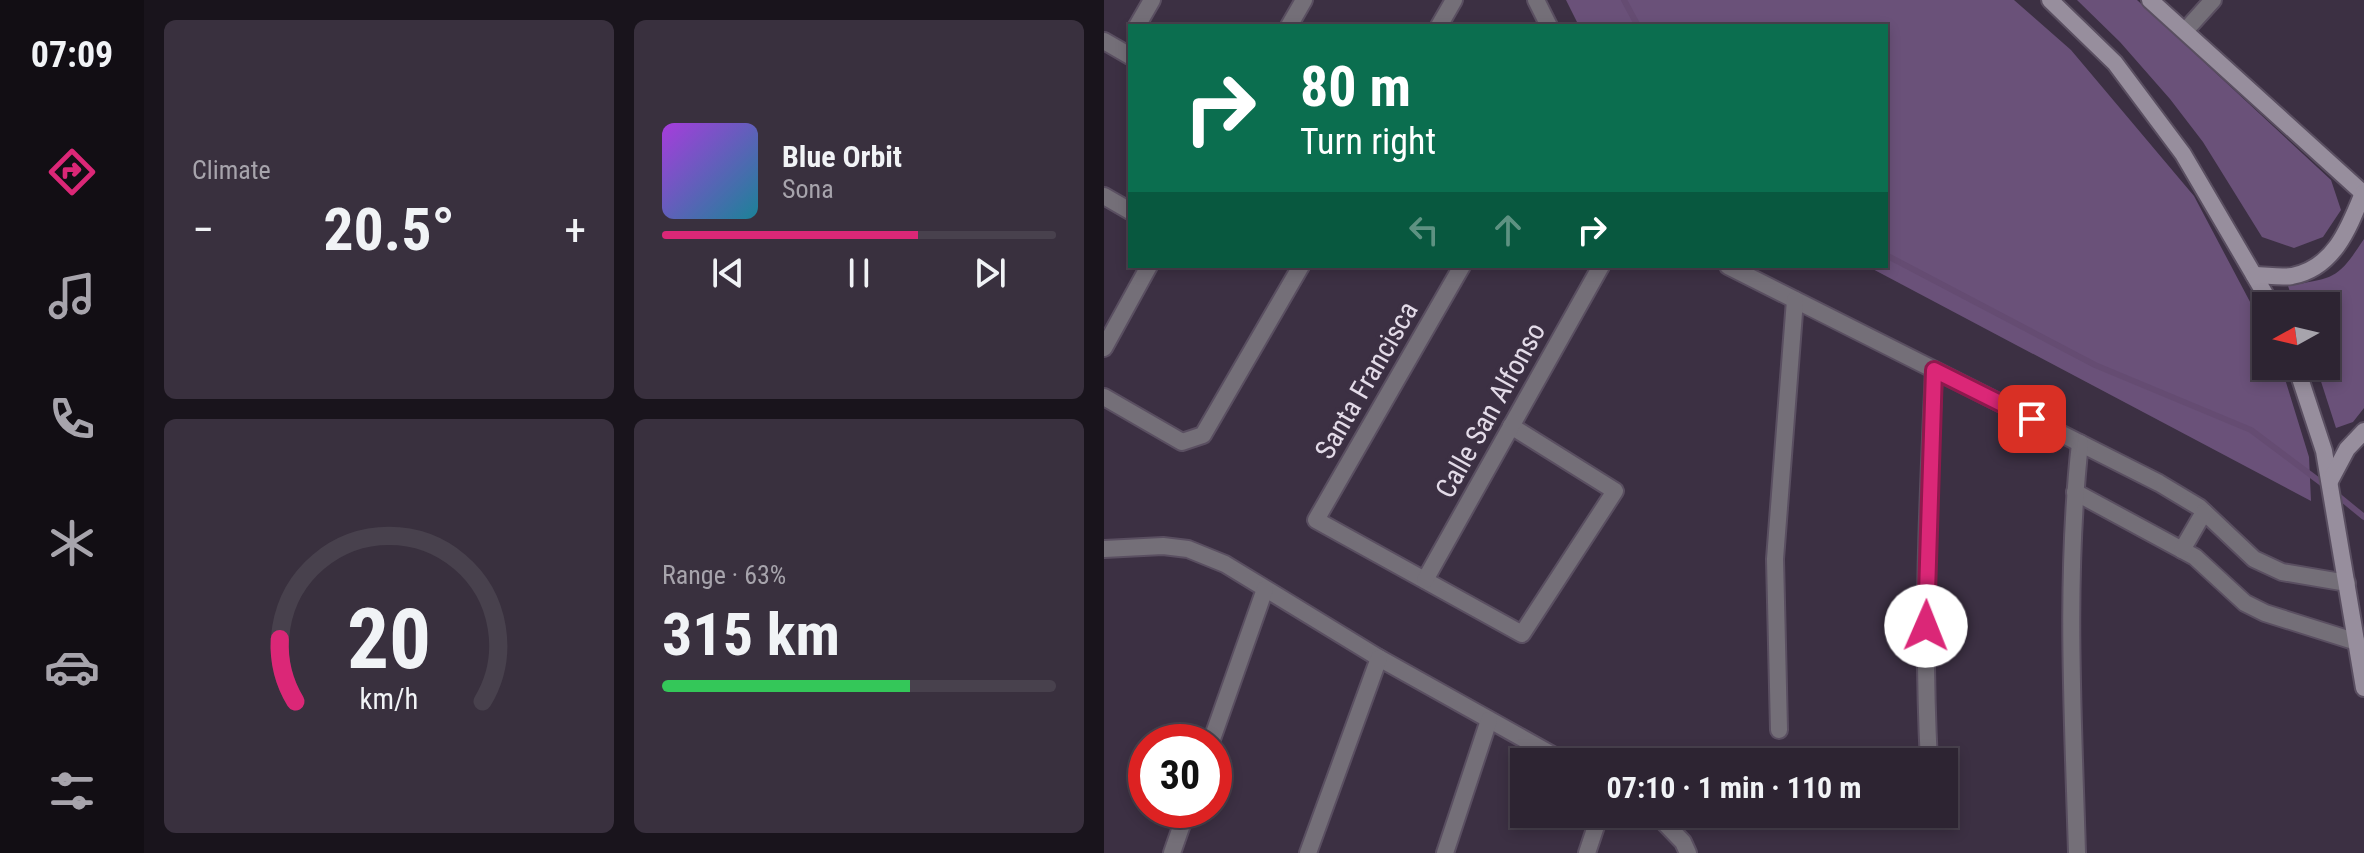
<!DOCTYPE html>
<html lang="en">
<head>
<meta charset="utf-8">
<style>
  :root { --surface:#2d2432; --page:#39303e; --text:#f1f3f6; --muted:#a7a4ac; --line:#48414d; --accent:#db2777 }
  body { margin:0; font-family:"Roboto Condensed",sans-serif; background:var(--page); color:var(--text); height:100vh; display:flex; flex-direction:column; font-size:30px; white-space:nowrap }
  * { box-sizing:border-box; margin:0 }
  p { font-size:26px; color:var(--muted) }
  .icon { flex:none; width:44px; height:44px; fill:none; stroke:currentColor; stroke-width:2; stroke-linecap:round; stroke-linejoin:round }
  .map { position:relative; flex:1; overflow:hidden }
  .side { display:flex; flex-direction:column; gap:20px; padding:20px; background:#19141c; width:960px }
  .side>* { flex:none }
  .top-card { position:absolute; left:24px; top:24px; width:760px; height:244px; border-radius:0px; box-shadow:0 4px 12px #0003,0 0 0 2px var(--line); background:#0b6e4f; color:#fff; overflow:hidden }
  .needle { width:52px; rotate:262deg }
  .controls { position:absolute; left:1148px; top:292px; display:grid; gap:16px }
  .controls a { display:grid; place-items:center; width:88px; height:88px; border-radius:0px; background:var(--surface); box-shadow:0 4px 12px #0003,0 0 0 2px var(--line); font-size:40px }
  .speed { position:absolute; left:24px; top:724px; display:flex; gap:16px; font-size:40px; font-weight:700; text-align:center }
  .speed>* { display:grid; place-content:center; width:104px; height:104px; border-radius:50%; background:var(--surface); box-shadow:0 4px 12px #0003,0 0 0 2px var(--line); line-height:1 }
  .speed .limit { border:12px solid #d22; background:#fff; color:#111 }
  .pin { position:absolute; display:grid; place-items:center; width:68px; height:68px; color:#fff; margin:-34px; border-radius:16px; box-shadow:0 4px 12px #0006 }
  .me { position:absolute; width:88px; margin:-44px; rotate:1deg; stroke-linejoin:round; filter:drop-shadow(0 0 6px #0008) }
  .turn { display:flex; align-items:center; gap:28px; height:168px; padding:0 40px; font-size:36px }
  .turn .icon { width:104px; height:104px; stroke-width:2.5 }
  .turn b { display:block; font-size:56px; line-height:68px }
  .lanes { display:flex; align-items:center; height:76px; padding:0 40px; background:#0003; justify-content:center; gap:40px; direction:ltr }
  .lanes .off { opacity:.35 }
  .big { font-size:60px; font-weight:700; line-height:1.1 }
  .side .card { flex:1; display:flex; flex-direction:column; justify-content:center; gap:12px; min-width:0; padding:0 28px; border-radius:12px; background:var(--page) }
  .side .dial { align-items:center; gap:0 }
  .dial svg { height:208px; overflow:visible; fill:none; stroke:var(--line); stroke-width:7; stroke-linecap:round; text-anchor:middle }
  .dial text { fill:var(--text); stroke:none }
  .song { display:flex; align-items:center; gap:24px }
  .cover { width:96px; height:96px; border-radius:12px; background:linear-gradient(135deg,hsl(280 70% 55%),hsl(190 70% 35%)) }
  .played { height:8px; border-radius:4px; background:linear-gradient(90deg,var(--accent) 65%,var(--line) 65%) }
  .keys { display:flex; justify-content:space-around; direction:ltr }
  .heat { display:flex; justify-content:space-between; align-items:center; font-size:44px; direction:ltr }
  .charge { height:12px; border-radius:6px; background:linear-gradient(90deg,#34c759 63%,var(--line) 0) }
  .side .tiles { flex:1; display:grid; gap:20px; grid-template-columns:repeat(2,1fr) }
  .trip { position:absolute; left:406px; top:748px; width:448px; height:80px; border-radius:0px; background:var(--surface); box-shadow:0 4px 12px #0003,0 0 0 2px var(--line); font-weight:700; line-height:80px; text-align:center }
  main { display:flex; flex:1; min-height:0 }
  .tab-bar { display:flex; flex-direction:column; width:144px; justify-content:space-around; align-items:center; background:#120e14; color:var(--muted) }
  .tab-bar .icon { width:56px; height:56px }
  .tab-bar .selected { color:var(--accent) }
  .tab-bar b { font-size:36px; color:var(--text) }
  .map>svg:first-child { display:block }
  .green { fill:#6a5179 }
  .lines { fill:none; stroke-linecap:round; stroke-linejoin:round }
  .stream { stroke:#654c72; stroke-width:6 }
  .street-casing { stroke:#5a4f61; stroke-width:20 }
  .secondary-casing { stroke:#5a4f61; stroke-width:20 }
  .street { stroke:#746f78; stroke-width:16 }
  .secondary { stroke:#978e9d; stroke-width:16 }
  .route-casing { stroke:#8e194d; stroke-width:20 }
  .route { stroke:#db2777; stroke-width:14 }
  .labels { text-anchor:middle; stroke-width:8; stroke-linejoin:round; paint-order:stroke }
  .street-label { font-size:28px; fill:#e3dbe8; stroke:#3c3043 }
</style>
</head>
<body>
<main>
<nav class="tab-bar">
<b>07:09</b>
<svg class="icon selected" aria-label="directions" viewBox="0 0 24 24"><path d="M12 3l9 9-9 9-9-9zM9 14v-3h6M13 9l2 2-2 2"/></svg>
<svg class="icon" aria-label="music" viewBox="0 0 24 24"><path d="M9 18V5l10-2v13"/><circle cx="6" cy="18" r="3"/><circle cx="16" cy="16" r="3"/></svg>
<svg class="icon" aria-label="phone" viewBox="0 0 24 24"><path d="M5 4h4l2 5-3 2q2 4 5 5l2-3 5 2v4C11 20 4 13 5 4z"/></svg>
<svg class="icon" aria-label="climate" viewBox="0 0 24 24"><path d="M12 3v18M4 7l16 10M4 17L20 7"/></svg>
<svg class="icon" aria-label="car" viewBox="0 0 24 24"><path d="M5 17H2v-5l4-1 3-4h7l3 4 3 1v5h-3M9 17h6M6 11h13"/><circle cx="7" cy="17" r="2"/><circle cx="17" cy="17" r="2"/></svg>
<svg class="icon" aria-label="filters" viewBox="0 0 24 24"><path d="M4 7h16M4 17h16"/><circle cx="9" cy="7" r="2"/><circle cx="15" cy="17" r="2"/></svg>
</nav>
<section class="side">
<div class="tiles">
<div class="card"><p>Climate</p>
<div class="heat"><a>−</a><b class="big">20.5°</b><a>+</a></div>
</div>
<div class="card">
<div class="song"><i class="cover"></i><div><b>Blue Orbit</b><p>Sona</p></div></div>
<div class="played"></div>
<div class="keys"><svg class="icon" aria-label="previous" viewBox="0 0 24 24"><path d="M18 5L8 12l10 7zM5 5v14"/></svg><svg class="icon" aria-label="pause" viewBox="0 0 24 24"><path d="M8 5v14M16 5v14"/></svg><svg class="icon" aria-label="next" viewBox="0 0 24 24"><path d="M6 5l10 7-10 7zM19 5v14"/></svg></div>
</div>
<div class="card dial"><svg viewBox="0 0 100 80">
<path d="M14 69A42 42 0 1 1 86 69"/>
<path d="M14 69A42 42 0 0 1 8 45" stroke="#db2777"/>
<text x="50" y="56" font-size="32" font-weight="700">20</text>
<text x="50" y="72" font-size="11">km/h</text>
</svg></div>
<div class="card"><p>Range · 63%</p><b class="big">315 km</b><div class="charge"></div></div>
</div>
</section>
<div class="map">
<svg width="1260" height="853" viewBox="0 0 1260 853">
  <rect width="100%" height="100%" fill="#3c3043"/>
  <g class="green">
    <polygon points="462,0 910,0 967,50 1090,196 1162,332 1162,366 1177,366 1205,457 1207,501 763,266 782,266 782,26 475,26"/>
    <polygon points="973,0 1033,0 1227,180 1237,210 1219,237 1190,248 1158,237 1099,142 1066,99 1016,42"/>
    <path d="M1260,239v169l-11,14 -17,6 -20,-62h10v-60h-31l-7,-20c48,-9 49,-6 76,-47z"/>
  </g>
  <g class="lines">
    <g class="stream">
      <polyline points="520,0 534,26"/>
      <polyline points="782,255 991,365 1147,430 1223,487"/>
      <polyline points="1232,494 1260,517"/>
    </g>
    <g class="street-casing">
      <g id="street">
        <polyline points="432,0 445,26"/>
        <polyline points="33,26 48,0"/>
        <polyline points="185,26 200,0"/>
        <polyline points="335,26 350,0"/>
        <polyline points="1081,31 1109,0"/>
        <polyline points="0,41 26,56"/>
        <polyline points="0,196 26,211"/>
        <polyline points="358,266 212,520 418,634 511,491 407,426"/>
        <polyline points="624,266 1055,483 1095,507 1150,559 1178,572 1243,583"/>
        <polyline points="0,348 45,266"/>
        <polyline points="0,397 78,442 99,435 197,266"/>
        <polyline points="971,492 1091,557 1141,603 1161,613 1253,642"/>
        <polyline points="0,549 59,546 84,549 121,564 275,658 461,762"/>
        <polyline points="1078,550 1100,512"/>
        <polyline points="321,580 497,266"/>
        <polyline points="675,730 671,559 691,300"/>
        <polyline points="107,742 161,589"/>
        <path d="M825,762c-7,-131 -1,-261 5,-392"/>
        <polyline points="552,814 579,842 584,853"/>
        <polyline points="68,853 83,810"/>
        <polyline points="204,853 275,658"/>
        <polyline points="341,853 385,720"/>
        <polyline points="483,853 496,814"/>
        <path d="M973,853c-4,-137 -12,-273 3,-410"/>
      </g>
    </g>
    <g class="secondary-casing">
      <g id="secondary">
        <polyline points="946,0 1011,63 1079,154 1168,306"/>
        <polyline points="1046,0 1260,194"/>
        <path d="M1150,275c12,0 26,3 38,1 42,-8 57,-48 71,-83"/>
        <polyline points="1192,366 1220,451 1260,688"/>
        <polyline points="1226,481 1243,449 1260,431"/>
      </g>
    </g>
    <use href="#street" class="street"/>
    <use href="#secondary" class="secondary"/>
  </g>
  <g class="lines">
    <g class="route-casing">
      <polyline id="route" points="822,626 830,370 928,419"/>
    </g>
    <use href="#route" class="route"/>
  </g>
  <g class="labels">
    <g class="street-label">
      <text transform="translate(262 380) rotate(-60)" y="10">Santa Francisca</text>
      <text transform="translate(386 410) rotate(-61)" y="10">Calle San Alfonso</text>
    </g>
  </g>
</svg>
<div class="controls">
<a><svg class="needle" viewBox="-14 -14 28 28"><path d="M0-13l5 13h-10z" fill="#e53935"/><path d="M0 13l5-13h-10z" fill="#a7a4ac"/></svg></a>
</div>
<div class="speed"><div class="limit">30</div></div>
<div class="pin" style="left:928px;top:419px;background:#d93025"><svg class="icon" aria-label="arrive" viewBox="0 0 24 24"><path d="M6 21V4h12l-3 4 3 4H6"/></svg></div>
<svg class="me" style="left:822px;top:626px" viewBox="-20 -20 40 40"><circle r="19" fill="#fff"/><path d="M0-13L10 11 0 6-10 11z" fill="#db2777"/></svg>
<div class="trip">07:10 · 1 min · 110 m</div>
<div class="top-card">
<div class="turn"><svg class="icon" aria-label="right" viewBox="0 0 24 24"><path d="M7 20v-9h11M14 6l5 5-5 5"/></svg><div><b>80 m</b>Turn right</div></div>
<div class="lanes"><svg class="icon off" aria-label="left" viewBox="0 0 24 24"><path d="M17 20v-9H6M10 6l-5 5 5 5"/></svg><svg class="icon off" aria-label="ahead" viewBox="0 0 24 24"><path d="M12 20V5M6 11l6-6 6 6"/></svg><svg class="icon" aria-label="right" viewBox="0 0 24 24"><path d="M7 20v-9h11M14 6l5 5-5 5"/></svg></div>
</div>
</div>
</main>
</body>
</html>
